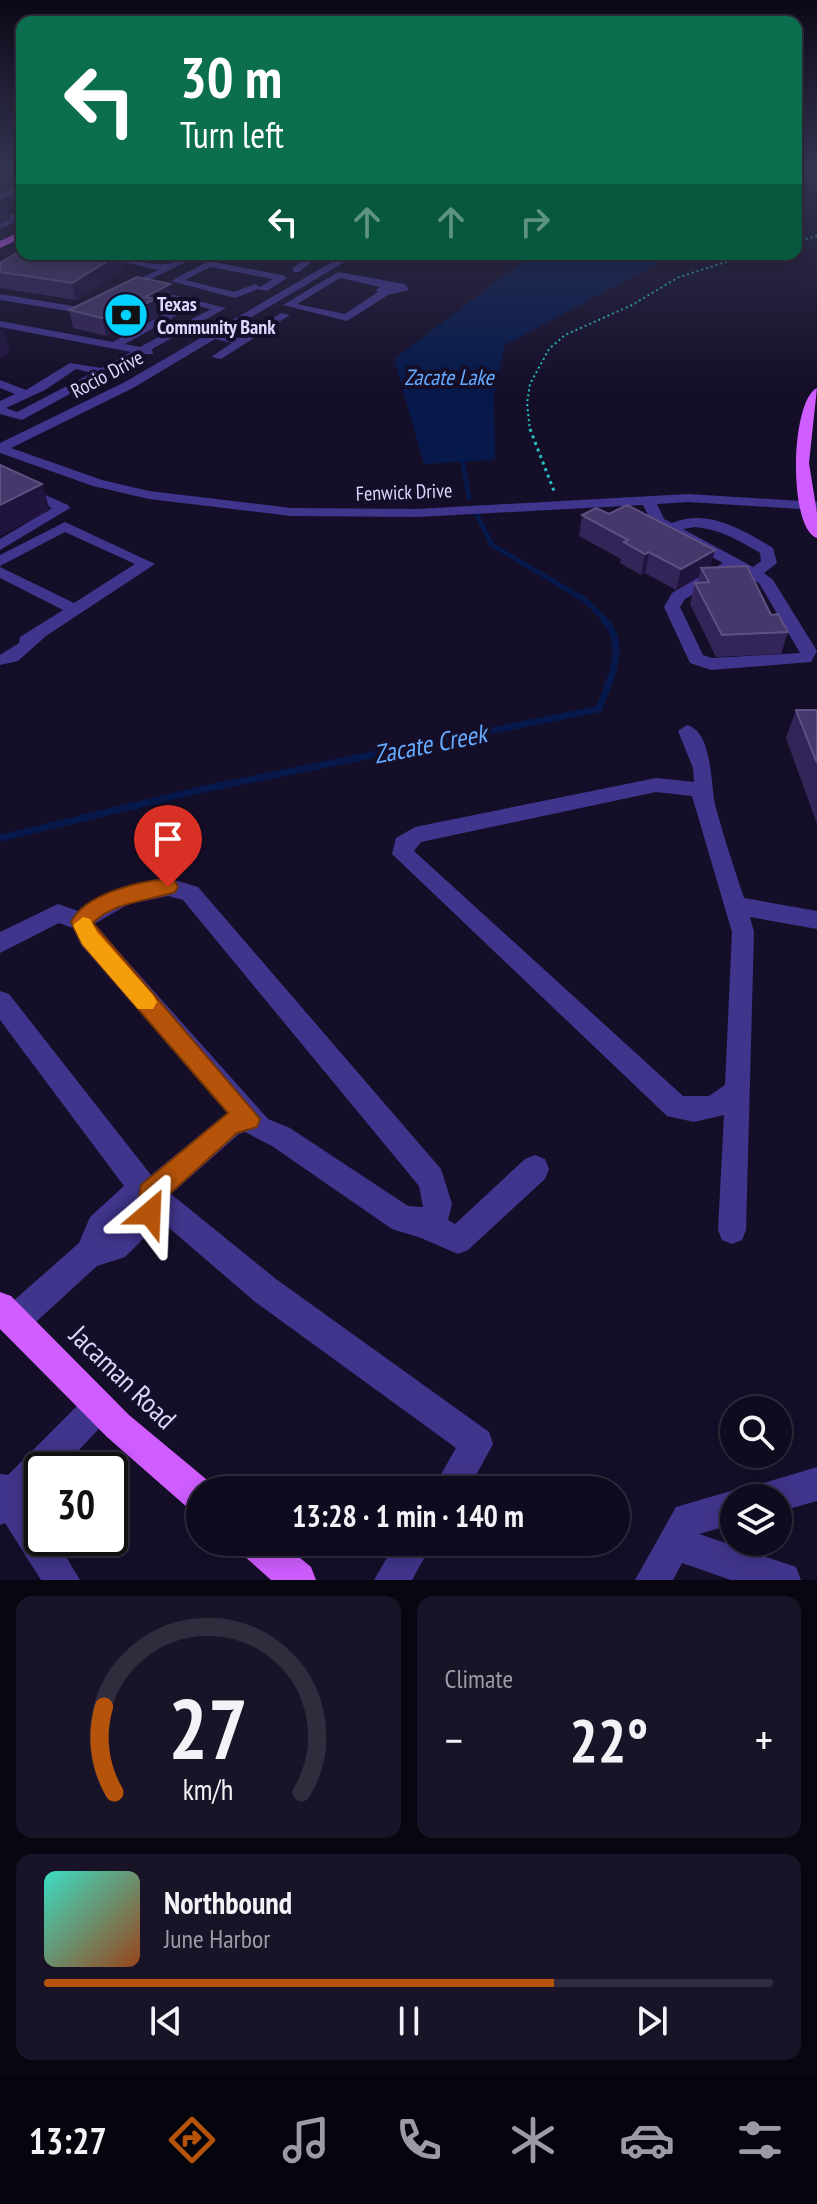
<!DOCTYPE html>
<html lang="en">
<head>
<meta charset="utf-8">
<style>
  :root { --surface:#100a1f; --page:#191328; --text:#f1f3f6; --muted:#9c9aa4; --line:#302b3d; --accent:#b45309 }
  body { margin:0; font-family:"PT Sans Narrow",sans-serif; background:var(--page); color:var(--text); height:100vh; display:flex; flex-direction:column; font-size:30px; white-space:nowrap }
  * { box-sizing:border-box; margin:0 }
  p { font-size:26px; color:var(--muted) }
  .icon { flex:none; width:44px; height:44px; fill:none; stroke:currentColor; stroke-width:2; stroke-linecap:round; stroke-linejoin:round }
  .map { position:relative; height:1580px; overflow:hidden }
  .sheet { display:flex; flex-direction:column; gap:16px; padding:16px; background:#090611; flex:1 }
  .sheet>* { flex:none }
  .hud { position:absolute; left:16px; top:16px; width:786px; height:244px; border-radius:16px; box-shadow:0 4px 20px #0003,0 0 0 2px var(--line); background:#0b6e4f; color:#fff; overflow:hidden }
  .tools { position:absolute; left:720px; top:1396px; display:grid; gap:16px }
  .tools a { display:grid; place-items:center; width:72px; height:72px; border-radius:50%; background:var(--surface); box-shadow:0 4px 20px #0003,0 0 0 2px var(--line); font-size:40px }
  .speed { position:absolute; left:24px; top:1452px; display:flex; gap:16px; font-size:40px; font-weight:700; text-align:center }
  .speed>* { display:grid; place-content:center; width:104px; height:104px; border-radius:50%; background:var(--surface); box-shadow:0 4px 20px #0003,0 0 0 2px var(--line); line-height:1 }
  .speed .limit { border:4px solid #111; border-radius:12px; background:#fff; color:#111 }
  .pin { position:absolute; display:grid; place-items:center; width:68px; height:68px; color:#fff; margin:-82px -34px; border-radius:50% 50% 50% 0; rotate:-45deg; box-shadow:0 0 8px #0007 }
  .pin .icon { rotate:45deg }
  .me { position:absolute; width:88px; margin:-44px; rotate:26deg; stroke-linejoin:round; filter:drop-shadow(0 0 6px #0008) }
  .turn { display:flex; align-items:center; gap:28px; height:168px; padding:0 32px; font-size:36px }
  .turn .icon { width:104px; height:104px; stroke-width:2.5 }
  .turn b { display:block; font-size:56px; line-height:68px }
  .lanes { display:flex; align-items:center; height:76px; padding:0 32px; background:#0003; justify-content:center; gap:40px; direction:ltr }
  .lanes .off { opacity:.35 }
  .big { font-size:60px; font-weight:700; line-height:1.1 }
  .sheet .card { flex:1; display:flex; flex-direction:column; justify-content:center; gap:12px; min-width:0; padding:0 28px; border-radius:16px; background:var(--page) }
  .sheet .dial { align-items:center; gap:0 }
  .dial svg { height:208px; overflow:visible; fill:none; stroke:var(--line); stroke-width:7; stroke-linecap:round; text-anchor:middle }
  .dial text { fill:var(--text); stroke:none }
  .song { display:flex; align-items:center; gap:24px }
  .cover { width:96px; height:96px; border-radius:12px; background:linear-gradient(135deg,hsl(170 70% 55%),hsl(20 70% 35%)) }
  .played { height:8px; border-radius:4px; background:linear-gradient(90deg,var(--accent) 70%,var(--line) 70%) }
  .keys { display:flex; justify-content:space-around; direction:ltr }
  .heat { display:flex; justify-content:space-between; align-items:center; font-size:44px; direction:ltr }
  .sheet .tiles { flex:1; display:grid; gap:16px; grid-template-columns:1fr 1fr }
  .card:last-child { grid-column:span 2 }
  .trip { position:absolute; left:186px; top:1476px; width:444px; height:80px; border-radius:40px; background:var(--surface); box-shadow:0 4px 20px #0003,0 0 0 2px var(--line); font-weight:700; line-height:80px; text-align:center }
  .dock { display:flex; height:128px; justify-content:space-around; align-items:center; background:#06040c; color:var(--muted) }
  .dock .icon { width:56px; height:56px }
  .dock .on { color:var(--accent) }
  .dock b { font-size:36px; color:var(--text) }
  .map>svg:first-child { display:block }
  .water { fill:#06194a }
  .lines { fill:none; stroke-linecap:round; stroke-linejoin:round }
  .stream-far2 { stroke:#06194a; stroke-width:3 }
  .stream-far1 { stroke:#06194a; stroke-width:5 }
  .stream { stroke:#06194a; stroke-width:7 }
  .path-far1 { stroke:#26c0c3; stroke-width:2; stroke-dasharray:2 3; stroke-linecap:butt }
  .path { stroke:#26c0c3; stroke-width:3; stroke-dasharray:3 4; stroke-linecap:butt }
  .minor { fill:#40358c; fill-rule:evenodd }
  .major { fill:#d05dff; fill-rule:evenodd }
  .wall { fill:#342559 }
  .shaded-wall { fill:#20143e }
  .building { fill:#46386a; stroke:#5e5182; stroke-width:2 }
  .route { fill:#b45309; stroke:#753606; stroke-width:2 }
  .slow { fill:#f59e0b }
  .labels { text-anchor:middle; stroke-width:8; stroke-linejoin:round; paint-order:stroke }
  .far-poi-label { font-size:20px; font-weight:bold; fill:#ded6ff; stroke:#150e29; text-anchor:start }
  .far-street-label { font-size:20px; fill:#ded6ff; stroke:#150e29 }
  .far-water-label { font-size:22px; font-style:italic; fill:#64abff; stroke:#150e29 }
  .water-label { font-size:26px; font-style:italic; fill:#64abff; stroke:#150e29 }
  .near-street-label { font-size:28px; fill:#ded6ff; stroke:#150e29 }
</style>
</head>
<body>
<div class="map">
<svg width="817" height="1580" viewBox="0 0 817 1580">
  <rect width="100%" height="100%" fill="#150e29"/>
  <polygon class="water" points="533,254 685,254 662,261 505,345 494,393 495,460 424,464 394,359"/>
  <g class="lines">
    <polyline class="stream-far2" points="796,176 817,180"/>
    <g class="stream-far1">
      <polyline points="461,452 469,498"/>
      <polyline points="476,513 492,545 585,600 605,620"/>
    </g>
    <path class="stream" d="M0,838l204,-49 395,-80c11,-30 30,-64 4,-91"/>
    <g class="path-far1">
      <polyline points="796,242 817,236"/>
      <polyline points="530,431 527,403 530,384 549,349 565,335 632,305 679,277 751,254"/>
    </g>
    <polyline class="path" points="530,429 554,491"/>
    <g class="minor">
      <polygon points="13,167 12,169 0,173 0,168"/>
      <polygon points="22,186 22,191 0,200 0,194"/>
      <polygon points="0,212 21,216 22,219 0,229 0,223 8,219 0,218"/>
      <path d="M89,254c25,0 68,17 88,7l-17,-7h15l15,6 -110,53 -80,-13v-6l79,13 79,-37z"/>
      <polygon points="311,254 322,254 299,272 293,272 293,268"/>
      <path d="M346,254h12l-135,80 17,4 41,-25 9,2 -69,44 -10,-2 21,-14 -17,-4 -82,49 -122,60 91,32 47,11 142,17 126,1 271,-15 129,8v8l-129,-8 -31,2 7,15 8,4c35,-15 71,7 101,25l4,15 -13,10 9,7 44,71 -6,11 -100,8 -21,-7 -26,-56 8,-14 51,-30 -70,-38 -10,-20 -226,12 -126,-1 -142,-17 -56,-13 -93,-33v-10l125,-61 79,-46v-4h8zM695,527c25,2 45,14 65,26l1,8 -8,6 -70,-38zM734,570l25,13 41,70 -88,5 -9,-3 -23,-48 5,-8z"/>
      <path d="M209,261l73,14 5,3 -20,13 -9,-2 -23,9 -64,-17zM210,267l63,12 -13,8 -5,-3 -21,8 -49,-12z"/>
      <path d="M338,272l67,12 4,6 -21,5 -41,26 -64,-16zM340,278l40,9 -4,3 2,2 -33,22 -48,-10z"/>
      <path d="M154,290l72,18 -74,41 1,5h-10l-121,66 -22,-6v-13l15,-7 -15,-6v-8l26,10 44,-27 31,5 30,-16 -131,-25v-6l113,21 71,-39 -34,-8zM195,305l16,4 -71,38 -15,-3zM76,369l16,4 -75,39 -11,-4 39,-18z"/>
      <polygon points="0,475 68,505 70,508 0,550 0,539 52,508 0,484"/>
      <polygon points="65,522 155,564 46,636 18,661 0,665 0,655 19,643 20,637 63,610 0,578 0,567 74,603 135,564 65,532 0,566 0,555"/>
      <path d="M687,725c27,7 23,64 29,83 8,30 18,60 28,90l73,13v18l-67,-12 4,15 -8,298 -4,10 -10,4 -10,-4 -4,-10 6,-115 -30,7 -27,-6 -275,-262 4,-16 19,-11 241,-49 38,4 -1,-14 -15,-37zM656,792l36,4 40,136 -7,153 -16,11h-26l-269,-245 7,-9z"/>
      <path d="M168,878l30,9 243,282 11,35 -4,16 7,4 70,-65 10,-4 10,4 4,10 -4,10 -77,71 -10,4 -37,-16 -29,-9 -120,-83 -27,-14 -6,2 -68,60 105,85 213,153 4,12 -25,46h-36l24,-42 -202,-147 -93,-80 -36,36 -28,9 -72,66 -11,4 -11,-4 -3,-14 3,-8 76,-67 11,-26 34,-31 -124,-166v-29l9,3 142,181 77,-63 -147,-167 -8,-17 -14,-5 -59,30v-21l58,-28 20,7 36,-20zM168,896l15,4 236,286 4,21 -15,-1 -118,-78 -22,-9 -174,-195 35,-20z"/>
      <polygon points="99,1390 110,1395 115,1406 110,1417 60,1470 42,1470 42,1489 30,1501 42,1519 42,1538 55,1538 80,1580 41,1580 5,1523 0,1525 0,1474 8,1475 88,1395"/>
      <polygon points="817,1467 817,1501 778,1512 778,1498 749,1498 754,1486"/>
      <polygon points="734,1490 747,1498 734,1498 734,1524 699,1534 796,1567 801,1580 731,1580 682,1563 673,1580 635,1580 676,1507"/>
      <polygon points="396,1542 433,1542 412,1580 374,1580"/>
    </g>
    <g class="major">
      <polygon points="22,231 22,238 0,248 0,241"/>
      <path d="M817,388l-8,75 8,50v25c-29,-9 -27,-137 0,-150z"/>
      <polygon points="0,1292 11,1296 129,1415 212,1484 214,1490 200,1490 200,1513 188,1508 107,1437 0,1329"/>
      <polygon points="237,1542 281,1542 311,1567 316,1580 271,1580 242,1554"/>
    </g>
  </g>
  <g class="wall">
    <polygon points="0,263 126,269 76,300 0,288"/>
    <polygon points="173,301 156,310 158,316 143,324 133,322 106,336 73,328 69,310"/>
    <polygon points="582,515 710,568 771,615 788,632 781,654 716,657 690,604 695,583 698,583 699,577 676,590 645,573 641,575 620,563 621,559 579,536"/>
    <polygon points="796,710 817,710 817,824 786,738"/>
  </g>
  <g class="shaded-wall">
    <polygon points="7,204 11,219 0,224 0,207"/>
    <polygon points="119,254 123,254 126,269 76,300 72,283"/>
    <polygon points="170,284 173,301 156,310 158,316 143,324 139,307 145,297"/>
    <polygon points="130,304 133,322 106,336 102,318"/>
    <polygon points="4,329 10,352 0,359 0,331"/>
    <polygon points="42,484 50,510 0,536 0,505"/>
    <polygon points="715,550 709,571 701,568 699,577 676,590 681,569"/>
    <polygon points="649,552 645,573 641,575 645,554"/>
  </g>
  <g class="building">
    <polygon points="20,251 22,251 22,254 119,254 72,283 0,272 0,263"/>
    <polygon points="137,277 170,284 145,297 155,299 139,307 130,304 102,318 69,310"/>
    <polygon points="0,465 42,484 0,505"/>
    <polygon points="627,505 715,550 681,569 649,552 645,554 624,542 628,540 582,515 596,508 609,514"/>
    <polygon points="747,566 771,615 778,614 788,632 722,635 695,583 709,582 701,568"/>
    <polygon points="796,710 817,710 817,763"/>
  </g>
  <linearGradient id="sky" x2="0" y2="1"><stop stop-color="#0c0817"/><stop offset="0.43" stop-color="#353654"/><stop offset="1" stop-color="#353654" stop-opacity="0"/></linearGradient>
  <rect width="817" height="389" fill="url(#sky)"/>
  <path class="route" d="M168,879l7,2 3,6 -3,5c-27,9 -62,10 -82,31l167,196 -3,8 -20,6 -74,67 -4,22 -9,4 -9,-4 -4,-9 4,-28 87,-72 -146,-169 -11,-22c14,-28 68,-41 97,-43z"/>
  <polygon class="slow" points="83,917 90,919 97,932 153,995 157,1002 153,1009 138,1009 82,944 73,925"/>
  <defs>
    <g id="bank-disc" transform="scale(2.3)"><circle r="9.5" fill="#02d1ff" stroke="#150e29"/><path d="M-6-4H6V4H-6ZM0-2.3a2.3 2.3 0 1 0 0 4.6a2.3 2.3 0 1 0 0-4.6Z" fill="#111"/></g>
  </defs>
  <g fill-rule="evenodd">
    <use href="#bank-disc" x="126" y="315"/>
  </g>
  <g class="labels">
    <g class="far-poi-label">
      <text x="157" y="311">Texas<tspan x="157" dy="23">Community Bank</tspan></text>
    </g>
    <g class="far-street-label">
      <text transform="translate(107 374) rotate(-28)" y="7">Rocio Drive</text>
      <text transform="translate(404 492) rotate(-2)" y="7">Fenwick Drive</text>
    </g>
    <g class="far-water-label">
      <text x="449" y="385">Zacate Lake</text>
    </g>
    <g class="water-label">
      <text transform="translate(430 744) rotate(-11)" y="9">Zacate Creek</text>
    </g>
    <g class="near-street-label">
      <text transform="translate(123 1377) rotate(44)" y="10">Jacaman Road</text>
    </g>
  </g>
</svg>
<div class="tools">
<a><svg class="icon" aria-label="search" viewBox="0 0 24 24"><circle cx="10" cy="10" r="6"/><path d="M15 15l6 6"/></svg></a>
<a><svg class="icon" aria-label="layers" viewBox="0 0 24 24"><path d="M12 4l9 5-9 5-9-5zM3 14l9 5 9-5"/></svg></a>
</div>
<div class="speed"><div class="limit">30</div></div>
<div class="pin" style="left:168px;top:887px;background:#d93025"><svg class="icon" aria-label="arrive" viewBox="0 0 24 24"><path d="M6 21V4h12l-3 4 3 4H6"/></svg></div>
<svg class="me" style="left:150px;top:1213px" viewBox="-20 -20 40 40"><path d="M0-17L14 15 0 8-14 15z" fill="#b45309" stroke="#fff" stroke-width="4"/></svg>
<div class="trip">13:28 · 1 min · 140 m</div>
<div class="hud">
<div class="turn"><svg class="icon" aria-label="left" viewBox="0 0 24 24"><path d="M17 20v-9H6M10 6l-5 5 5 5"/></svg><div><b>30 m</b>Turn left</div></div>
<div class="lanes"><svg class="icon" aria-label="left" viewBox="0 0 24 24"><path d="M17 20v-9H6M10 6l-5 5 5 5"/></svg><svg class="icon off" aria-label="ahead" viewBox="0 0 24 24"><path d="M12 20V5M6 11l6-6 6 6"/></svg><svg class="icon off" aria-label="ahead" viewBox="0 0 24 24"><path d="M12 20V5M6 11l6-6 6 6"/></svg><svg class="icon off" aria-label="right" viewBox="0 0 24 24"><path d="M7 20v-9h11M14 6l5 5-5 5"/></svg></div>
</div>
</div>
<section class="sheet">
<div class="tiles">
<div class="card dial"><svg viewBox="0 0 100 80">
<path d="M14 69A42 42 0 1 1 86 69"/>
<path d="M14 69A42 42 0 0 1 10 36" stroke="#b45309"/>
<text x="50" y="56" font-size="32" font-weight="700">27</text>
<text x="50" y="72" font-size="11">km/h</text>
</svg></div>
<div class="card"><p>Climate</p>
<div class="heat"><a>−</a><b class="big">22°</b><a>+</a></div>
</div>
<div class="card">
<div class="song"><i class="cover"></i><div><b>Northbound</b><p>June Harbor</p></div></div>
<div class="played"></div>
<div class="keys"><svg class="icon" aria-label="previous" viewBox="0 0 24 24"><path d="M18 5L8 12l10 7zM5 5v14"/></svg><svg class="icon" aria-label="pause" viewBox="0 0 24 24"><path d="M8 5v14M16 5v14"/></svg><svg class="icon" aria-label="next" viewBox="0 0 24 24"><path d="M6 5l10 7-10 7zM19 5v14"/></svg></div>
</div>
</div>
</section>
<nav class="dock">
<b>13:27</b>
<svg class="icon on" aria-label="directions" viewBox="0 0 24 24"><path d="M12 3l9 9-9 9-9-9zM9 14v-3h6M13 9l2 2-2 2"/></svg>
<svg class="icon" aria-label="music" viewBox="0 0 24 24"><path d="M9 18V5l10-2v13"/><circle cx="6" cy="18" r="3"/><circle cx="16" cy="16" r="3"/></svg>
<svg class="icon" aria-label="phone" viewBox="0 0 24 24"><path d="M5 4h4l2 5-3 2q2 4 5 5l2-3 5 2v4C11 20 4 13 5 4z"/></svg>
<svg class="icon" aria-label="climate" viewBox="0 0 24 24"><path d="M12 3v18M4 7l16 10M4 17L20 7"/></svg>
<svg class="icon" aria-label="car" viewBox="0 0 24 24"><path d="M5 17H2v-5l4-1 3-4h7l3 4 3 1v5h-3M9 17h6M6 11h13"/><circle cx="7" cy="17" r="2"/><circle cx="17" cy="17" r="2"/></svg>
<svg class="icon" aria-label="filters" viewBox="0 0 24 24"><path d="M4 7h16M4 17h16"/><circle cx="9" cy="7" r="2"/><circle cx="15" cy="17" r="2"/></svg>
</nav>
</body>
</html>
